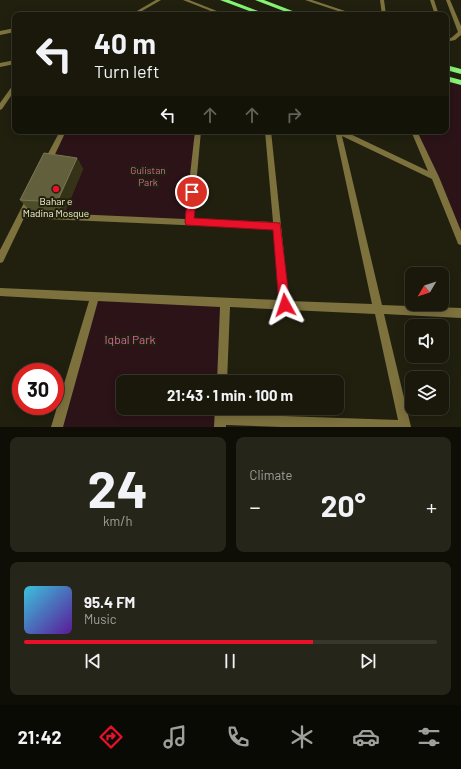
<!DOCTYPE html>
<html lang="en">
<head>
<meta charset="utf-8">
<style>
  :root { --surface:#19180b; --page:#262519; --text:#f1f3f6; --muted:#9fa09d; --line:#37372c; --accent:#e91128 }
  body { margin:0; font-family:Barlow,sans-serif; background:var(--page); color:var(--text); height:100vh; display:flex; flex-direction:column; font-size:15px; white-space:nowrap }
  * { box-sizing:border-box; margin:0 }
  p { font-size:13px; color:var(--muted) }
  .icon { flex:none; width:22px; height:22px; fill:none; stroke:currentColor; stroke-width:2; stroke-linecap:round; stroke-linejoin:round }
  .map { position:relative; height:427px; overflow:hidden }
  .side { display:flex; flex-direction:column; gap:10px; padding:10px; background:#0e0d06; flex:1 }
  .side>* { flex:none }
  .guide { position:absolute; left:12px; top:12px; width:437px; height:122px; border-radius:8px; box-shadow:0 2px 10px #0003,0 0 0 1px var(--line); background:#19180b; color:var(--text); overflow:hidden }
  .needle { width:26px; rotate:231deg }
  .tools { position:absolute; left:405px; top:267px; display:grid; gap:8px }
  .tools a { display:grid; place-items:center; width:44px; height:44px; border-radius:8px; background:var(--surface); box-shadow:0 2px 10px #0003,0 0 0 1px var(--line); font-size:20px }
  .speed { position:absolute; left:12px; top:363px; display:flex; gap:8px; font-size:20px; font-weight:700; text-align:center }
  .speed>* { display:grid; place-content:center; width:52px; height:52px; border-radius:50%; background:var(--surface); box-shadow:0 2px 10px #0003,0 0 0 1px var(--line); line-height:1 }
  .speed .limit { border:6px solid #d22; background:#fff; color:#111 }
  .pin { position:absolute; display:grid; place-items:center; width:34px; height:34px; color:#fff; margin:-17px; border:2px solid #fff; border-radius:50%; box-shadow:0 1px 4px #0007 }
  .me { position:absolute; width:44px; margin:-22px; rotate:355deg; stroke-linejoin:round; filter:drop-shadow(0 0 3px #0008) }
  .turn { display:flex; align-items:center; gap:14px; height:84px; padding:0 16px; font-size:18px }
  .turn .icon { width:52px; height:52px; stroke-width:2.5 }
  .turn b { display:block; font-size:28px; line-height:34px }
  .lanes { display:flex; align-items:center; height:38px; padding:0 16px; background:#0003; justify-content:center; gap:20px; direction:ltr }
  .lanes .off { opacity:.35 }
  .big { font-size:30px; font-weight:700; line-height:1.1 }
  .side .card { flex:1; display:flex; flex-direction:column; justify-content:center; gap:6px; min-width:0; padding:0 14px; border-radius:8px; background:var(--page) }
  .side .dial { align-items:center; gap:0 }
  .dial b { font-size:52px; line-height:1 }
  .song { display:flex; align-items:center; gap:12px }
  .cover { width:48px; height:48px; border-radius:6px; background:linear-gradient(135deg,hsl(190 70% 55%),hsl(270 70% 35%)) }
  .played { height:4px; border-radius:2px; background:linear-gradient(90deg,var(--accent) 70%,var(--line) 70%) }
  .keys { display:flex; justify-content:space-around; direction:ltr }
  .heat { display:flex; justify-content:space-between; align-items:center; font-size:22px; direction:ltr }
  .side .tiles { flex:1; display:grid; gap:10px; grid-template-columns:1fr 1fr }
  .card:last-child { grid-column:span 2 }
  .trip { position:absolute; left:116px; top:375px; width:228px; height:40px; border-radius:8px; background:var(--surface); box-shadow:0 2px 10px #0003,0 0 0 1px var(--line); font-weight:700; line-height:40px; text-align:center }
  .dock { display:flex; height:64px; justify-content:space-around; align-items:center; background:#0a0a04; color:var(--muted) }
  .dock .icon { width:28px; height:28px }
  .dock .active { color:var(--accent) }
  .dock b { font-size:18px; color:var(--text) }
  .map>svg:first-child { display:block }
  .green { fill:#2b1318 }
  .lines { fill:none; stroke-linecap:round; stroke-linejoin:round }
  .minor { fill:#7d723e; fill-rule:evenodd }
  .trunk { fill:#86f374; fill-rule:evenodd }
  .wall { fill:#4e4d2a }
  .shaded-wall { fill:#343317 }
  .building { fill:#615f3c; stroke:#797753 }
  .route { fill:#e91128; stroke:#970b1a }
  .poi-dot { fill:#e91128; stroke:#21200f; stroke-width:1.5 }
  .labels { text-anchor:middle; stroke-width:4; stroke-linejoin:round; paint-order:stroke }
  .park-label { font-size:10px; fill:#d66498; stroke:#21200f }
  .poi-label { font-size:10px; fill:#fcf8d2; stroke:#21200f }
  .near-park-label { font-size:12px; fill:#d66498; stroke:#21200f }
</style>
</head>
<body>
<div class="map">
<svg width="461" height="427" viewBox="0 0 461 427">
  <rect width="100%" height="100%" fill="#21200f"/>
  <g class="green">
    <polygon points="446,79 461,84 461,241 417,131 446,131"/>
    <polygon points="63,131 198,131 189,222 23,214"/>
    <polygon points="96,296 225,302 222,382 123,382 123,408 221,408 220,427 63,427"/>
  </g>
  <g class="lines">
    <g class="minor">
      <polygon points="156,0 161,0 135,15 130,15"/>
      <polygon points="183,0 189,0 227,15 221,15"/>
      <polygon points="305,0 312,0 357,15 350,15"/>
      <polygon points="380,0 384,0 386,15 382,15"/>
      <polygon points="430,0 434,0 439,15 435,15"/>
      <polygon points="446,0 450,0 461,26 461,35 455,40 446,42 446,38 451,38 458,32"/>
      <polygon points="15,28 15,32 0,35 0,31"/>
      <polygon points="15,60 15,64 0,67 0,63"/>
      <polygon points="15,84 15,90 2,109 0,110 0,103 13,85"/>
      <polygon points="60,131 66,131 50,165 44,165 43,163"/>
      <polygon points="195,131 201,131 193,219 273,222 265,131 271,131 289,301 372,304 335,131 344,131 428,171 411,131 417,131 439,177 461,231 461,245 458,244 457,241 432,179 342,136 382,305 461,308 461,318 384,314 411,427 282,427 226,425 226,427 214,427 215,408 227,408 226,414 398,420 375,314 230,307 227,382 217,382 220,307 98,301 63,427 51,427 89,301 0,296 0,288 280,300 273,229 24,218 3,262 0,263 0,250 28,195 34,195 35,197 28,212 185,219"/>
    </g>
    <g class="trunk">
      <polygon points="220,0 229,0 269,15 260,15"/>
      <polygon points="255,0 264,0 303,15 294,15"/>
      <polygon points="446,65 461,69 461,74 446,70"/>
      <polygon points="446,76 461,80 461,85 446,81"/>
    </g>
  </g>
  <polygon class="wall" points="77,158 83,169 65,212 30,211 20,200"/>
  <polygon class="shaded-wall" points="77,158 83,169 65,212 57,202"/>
  <polygon class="building" points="44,153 77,158 57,202 20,200"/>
  <polygon class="route" points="192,188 197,192 194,218 280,223 290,305 289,309 285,310 281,309 279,305 273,230 186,225 185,222 188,192"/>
  <circle class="poi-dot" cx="56" cy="189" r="4"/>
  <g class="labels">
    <g class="park-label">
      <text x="148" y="174">Gulistan<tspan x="148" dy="12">Park</tspan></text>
    </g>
    <g class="poi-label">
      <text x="56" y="205">Bahar e<tspan x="56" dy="12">Madina Mosque</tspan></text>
    </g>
    <g class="near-park-label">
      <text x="130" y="344">Iqbal Park</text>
    </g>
  </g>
</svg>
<div class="tools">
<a><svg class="needle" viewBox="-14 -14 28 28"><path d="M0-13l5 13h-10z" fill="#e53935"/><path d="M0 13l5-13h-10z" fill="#9fa09d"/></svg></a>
<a><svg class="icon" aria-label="sound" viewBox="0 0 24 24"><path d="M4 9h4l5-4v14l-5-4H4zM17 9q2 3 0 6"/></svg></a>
<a><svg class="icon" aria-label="layers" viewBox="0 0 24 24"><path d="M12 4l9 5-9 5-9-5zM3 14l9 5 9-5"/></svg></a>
</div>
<div class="speed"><div class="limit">30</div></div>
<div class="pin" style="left:192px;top:192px;background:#d93025"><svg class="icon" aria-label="arrive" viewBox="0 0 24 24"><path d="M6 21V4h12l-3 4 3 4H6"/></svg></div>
<svg class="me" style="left:285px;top:305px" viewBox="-20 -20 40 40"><path d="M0-17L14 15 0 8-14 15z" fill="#e91128" stroke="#fff" stroke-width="4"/></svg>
<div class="trip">21:43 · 1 min · 100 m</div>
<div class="guide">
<div class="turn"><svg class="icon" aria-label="left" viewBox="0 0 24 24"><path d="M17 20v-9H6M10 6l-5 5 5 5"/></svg><div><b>40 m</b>Turn left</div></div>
<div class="lanes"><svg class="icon" aria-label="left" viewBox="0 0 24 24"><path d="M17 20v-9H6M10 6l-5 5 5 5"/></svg><svg class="icon off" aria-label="ahead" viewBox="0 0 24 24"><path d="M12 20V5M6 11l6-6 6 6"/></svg><svg class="icon off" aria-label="ahead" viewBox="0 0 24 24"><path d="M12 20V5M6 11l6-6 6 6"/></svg><svg class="icon off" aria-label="right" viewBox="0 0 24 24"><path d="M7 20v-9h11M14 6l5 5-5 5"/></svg></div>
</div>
</div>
<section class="side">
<div class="tiles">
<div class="card dial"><b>24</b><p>km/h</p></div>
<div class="card"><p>Climate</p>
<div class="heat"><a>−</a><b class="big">20°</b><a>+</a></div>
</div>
<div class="card">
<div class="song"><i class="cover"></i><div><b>95.4 FM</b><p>Music</p></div></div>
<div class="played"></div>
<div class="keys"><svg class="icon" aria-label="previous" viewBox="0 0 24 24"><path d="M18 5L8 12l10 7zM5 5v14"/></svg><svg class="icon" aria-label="pause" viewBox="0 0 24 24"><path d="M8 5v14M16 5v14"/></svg><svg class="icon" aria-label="next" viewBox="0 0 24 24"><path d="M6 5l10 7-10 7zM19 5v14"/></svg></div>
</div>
</div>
</section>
<nav class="dock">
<b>21:42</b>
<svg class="icon active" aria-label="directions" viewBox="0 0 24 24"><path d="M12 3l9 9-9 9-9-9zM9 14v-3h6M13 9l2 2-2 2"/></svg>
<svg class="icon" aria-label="music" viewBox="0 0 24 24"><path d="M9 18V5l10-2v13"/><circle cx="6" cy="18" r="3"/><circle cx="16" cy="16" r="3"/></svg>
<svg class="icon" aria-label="phone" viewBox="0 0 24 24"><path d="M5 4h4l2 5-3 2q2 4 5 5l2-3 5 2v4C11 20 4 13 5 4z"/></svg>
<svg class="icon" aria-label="climate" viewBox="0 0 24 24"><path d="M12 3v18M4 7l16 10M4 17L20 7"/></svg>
<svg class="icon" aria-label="car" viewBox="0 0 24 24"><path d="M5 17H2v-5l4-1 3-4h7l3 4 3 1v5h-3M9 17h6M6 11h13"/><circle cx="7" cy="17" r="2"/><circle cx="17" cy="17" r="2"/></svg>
<svg class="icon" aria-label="filters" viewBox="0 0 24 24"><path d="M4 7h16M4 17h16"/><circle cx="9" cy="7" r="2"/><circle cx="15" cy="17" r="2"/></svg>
</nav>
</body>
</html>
